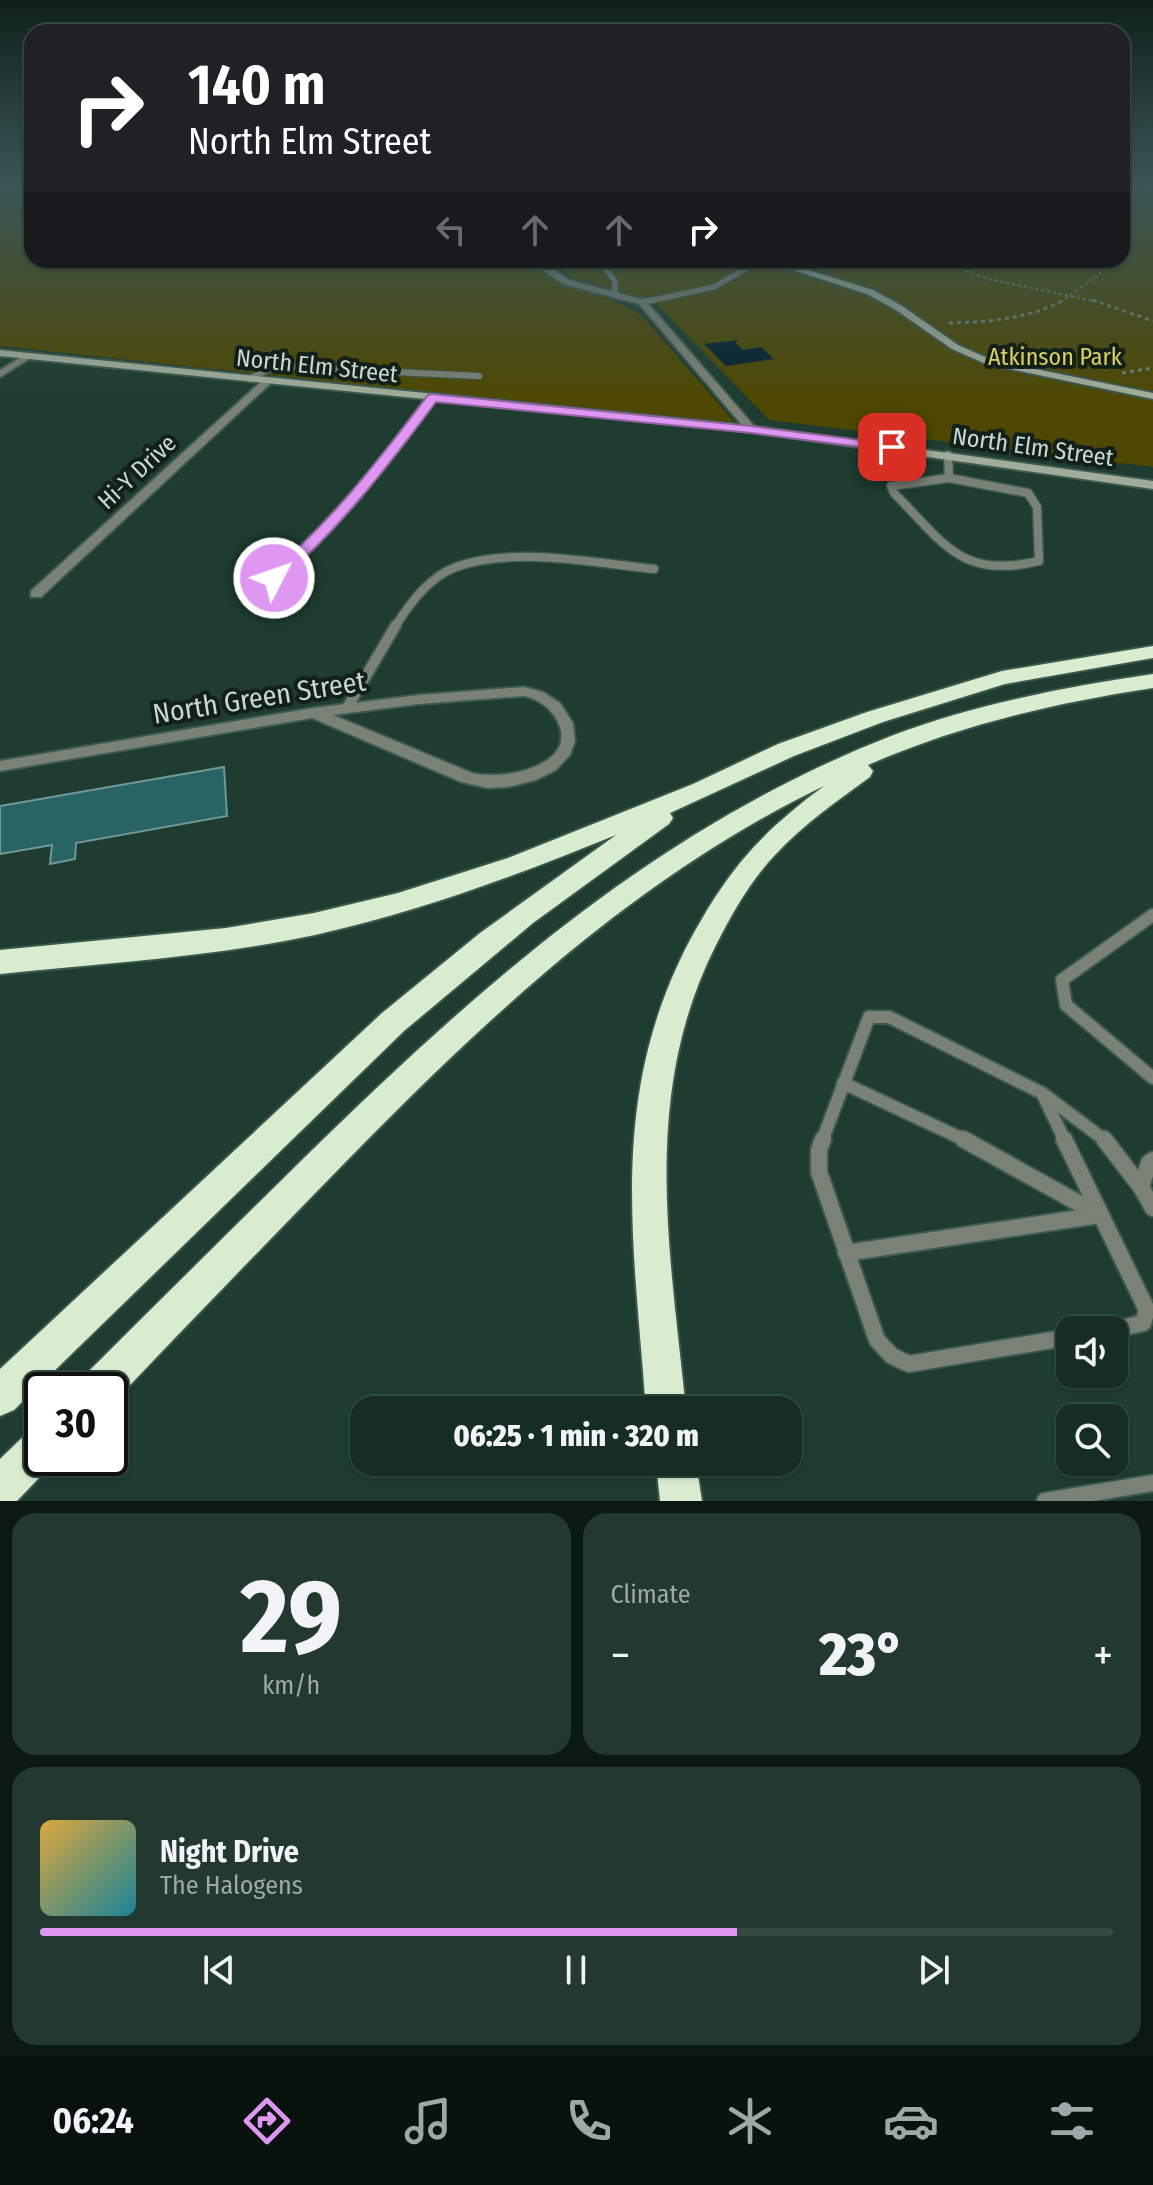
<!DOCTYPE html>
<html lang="en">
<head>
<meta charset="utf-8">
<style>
  :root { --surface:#162d23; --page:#233930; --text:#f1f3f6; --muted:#9ea8a6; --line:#354941; --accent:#de98f2 }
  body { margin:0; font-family:"Fira Sans Condensed",sans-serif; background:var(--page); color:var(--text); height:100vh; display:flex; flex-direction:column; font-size:30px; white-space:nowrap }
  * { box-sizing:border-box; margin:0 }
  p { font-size:26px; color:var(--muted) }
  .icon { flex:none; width:44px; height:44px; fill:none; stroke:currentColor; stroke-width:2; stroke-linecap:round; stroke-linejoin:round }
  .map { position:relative; height:1501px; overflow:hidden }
  .details { display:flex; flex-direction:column; gap:12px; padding:12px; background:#0c1913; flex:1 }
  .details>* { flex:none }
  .banner { position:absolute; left:24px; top:24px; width:1106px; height:244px; border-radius:24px; box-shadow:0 2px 6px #0004,0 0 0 2px var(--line); background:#202124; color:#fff; overflow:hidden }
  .tools { position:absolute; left:1056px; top:1316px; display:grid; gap:16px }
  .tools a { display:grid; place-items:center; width:72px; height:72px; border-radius:16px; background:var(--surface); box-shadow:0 2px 6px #0004,0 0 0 2px var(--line); font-size:40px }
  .speed { position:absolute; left:24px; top:1372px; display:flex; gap:16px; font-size:40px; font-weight:700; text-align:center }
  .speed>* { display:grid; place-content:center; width:104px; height:104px; border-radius:50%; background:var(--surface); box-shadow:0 2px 6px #0004,0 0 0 2px var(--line); line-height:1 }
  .speed .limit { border:4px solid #111; border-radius:12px; background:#fff; color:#111 }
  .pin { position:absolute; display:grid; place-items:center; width:68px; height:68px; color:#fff; margin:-34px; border-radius:16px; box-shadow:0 4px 12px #0006 }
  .me { position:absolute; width:88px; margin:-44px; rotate:49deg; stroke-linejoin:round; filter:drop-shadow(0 0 6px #0008) }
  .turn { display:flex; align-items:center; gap:28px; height:168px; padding:0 32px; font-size:36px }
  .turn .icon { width:104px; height:104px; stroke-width:2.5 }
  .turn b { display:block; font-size:56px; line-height:68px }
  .lanes { display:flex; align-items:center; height:76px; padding:0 32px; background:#0003; justify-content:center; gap:40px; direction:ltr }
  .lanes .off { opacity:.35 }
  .big { font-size:60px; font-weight:800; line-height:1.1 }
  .details .card { flex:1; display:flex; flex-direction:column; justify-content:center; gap:12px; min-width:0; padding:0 28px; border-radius:24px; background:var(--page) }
  .details .dial { align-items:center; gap:0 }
  .dial b { font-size:104px; line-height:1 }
  .song { display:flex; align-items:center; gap:24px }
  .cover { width:96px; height:96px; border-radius:12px; background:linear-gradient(135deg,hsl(40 70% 55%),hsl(190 70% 35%)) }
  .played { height:8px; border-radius:4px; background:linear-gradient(90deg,var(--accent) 65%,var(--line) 65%) }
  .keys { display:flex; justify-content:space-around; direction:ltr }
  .heat { display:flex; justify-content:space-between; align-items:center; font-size:44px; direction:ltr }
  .details .tiles { flex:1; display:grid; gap:12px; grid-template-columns:1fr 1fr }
  .card:last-child { grid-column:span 2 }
  .trip { position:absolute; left:350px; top:1396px; width:452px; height:80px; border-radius:24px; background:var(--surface); box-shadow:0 2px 6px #0004,0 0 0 2px var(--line); font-weight:800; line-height:80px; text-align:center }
  .tab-bar { display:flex; height:128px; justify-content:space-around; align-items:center; background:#09120e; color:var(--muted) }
  .tab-bar .icon { width:56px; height:56px }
  .tab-bar .selected { color:var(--accent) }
  .tab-bar b { font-size:36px; color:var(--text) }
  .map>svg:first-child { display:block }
  .green { fill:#4e4804 }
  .water { fill:#04222e }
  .building { fill:#286464; stroke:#719898; stroke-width:2 }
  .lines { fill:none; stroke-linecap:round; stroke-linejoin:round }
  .lane-far5-casing { stroke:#3d584c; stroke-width:7 }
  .lane-far4-casing { stroke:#3d584c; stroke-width:8 }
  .lane-far3-casing { stroke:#3d584c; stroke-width:11 }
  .lane-far2-casing { stroke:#3d584c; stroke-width:14 }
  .lane-far1-casing { stroke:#3d584c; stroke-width:16 }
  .lane-casing { stroke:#3d584c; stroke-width:20 }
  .street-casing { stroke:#3d584c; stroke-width:4 }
  .secondary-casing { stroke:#3d584c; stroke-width:4 }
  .highway-casing { stroke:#3d584c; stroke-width:4 }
  .path-far1 { stroke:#6c8478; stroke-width:2; stroke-dasharray:3 3; stroke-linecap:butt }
  .path { stroke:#6c8478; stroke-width:3; stroke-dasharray:4 4; stroke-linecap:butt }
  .lane-far5 { stroke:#7a8176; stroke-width:5 }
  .lane-far4 { stroke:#7a8176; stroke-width:6 }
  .lane-far3 { stroke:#7a8176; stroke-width:8 }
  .lane-far2 { stroke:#7a8176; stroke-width:10 }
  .lane-far1 { stroke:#7a8176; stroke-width:12 }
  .lane { stroke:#7a8176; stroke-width:16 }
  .street { fill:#7a8176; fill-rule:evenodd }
  .secondary { fill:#a1ad9a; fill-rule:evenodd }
  .highway { fill:#daeccf; fill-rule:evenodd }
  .route { fill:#de98f2; stroke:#90639d; stroke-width:2 }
  .labels { text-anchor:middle; stroke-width:8; stroke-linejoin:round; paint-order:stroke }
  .far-park-label { font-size:24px; fill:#dacf60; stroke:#13201a }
  .far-street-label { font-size:24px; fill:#c8d9d0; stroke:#13201a }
  .street-label { font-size:28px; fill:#c8d9d0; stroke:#13201a }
</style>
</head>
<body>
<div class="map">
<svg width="1153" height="1501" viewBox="0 0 1153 1501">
  <rect width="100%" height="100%" fill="#1e3c2f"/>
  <g class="green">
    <path d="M0,186h32v74h506l-2,7c34,22 75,27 107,50l94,108 -737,-79z"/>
    <polygon points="1122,188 1153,189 1153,467 769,420 656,303 574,278 548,260 1122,260"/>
  </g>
  <polygon class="water" points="738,340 736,343 743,350 761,347 774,359 726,366 704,344"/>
  <polygon class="building" points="224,767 227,816 76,843 75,859 50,864 52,845 0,854 0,806"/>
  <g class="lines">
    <g class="lane-far5-casing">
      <g id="lane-far5">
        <polyline points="598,260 615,281 615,295"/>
        <polyline points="644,302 714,287 761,260"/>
      </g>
    </g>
    <g class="lane-far4-casing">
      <g id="lane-far4">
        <polyline points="642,302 654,300"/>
        <polyline points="249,379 269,369 290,367 479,376"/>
      </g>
    </g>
    <g class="lane-far3-casing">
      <g id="lane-far3">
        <polyline points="948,455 949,478"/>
        <path d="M949,478l79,15 9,14 2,54c-78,19 -95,-18 -145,-68l-3,-7z"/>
        <path d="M395,627c15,-24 34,-50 61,-60 56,-21 140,-4 198,2"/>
      </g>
    </g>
    <g class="lane-far2-casing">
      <polyline id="lane-far2" points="347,708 396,625"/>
    </g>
    <g class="lane-far1-casing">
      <g id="lane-far1">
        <polyline points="1153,915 1062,980 1066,1005 1153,1078"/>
        <polyline points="843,1083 967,1141"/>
        <polyline points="1043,1095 1065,1141"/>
        <polyline points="822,1141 869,1017 889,1017 1042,1093 1106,1141"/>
      </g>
    </g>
    <g class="lane-casing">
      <g id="lane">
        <polyline points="823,1139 819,1150 819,1172 877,1340 892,1356 909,1364 1070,1337"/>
        <polyline points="963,1139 1100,1215"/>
        <polyline points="1064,1139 1147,1310 1143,1323 1113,1330"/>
        <polyline points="1104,1139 1141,1187"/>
        <polyline points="1153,1160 1149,1163 1141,1187 1153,1208"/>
        <polyline points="846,1253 1100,1215"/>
        <polyline points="1045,1501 1153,1483"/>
      </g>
    </g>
    <g class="street-casing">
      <g id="street">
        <polygon points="540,264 546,264 569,280 645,300 755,427 755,431 747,431 639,304 563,284 540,268"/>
        <polygon points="26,354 34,356 0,377 0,370"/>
        <polygon points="264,379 273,381 41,597 31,597 31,591"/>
        <path d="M428,396l9,2c-47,66 -97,129 -158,183h-10v-6c62,-52 111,-115 159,-179z"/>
        <path d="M524,687l19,5 17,11 13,20 2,18 -5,14 -14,15 -20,10 -28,7 -20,1 -27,-6 -149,-64 -312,53v-10l313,-53 106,-13zM524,696c13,3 24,10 31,21 30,48 -52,64 -83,56l-139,-58 86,-11z"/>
      </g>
    </g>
    <g class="secondary-casing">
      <g id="secondary">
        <polygon points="762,260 775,260 873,290 902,306 958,345 992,360 1153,393 1153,399 986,364 952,349 896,310 867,294"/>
        <polygon points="0,350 751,426 1153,481 1153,489 751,432 0,356"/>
      </g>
    </g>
    <g class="highway-casing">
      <g id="highway">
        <path d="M1153,646v12l-148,26 -122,38 -89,34 -124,57 3,5 -4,6 -136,99 -129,108 -390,379 -14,6v-47l382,-356 98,-80 136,-98c-98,40 -197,77 -301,100 -103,22 -210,28 -315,39v-24l226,-22 88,-15 84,-20 110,-35 185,-74 85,-40 89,-32 135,-41z"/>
        <path d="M1153,674v14c-99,15 -193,37 -285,77l5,6 -3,6c-33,24 -66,47 -94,77 -26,27 -43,58 -60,91 -76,150 -46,305 -30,465h-40c-12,-168 -39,-313 44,-470 38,-70 70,-107 134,-154 -193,93 -346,240 -494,392 -73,75 -146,150 -218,226l-2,-14h-32l6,-14c73,-73 146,-145 219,-217 178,-174 353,-331 588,-423 84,-32 174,-49 262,-62z"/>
        <polygon points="42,1426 42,1458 57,1458 56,1460 17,1501 0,1501 0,1459 28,1432"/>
        <polygon points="656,1462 696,1462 702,1501 660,1501"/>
      </g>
    </g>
    <g class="path-far1">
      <polyline points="938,260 988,279 1099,302"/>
      <polyline points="1060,302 1099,275 1110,260"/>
    </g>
    <g class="path">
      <polyline points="1092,300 1153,321"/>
      <path d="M949,323c39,-1 80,-4 115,-23"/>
      <polyline points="1122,373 1153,368"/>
    </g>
    <use href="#lane-far5" class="lane-far5"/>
    <use href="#lane-far4" class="lane-far4"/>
    <use href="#lane-far3" class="lane-far3"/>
    <use href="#lane-far2" class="lane-far2"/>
    <use href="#lane-far1" class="lane-far1"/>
    <use href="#lane" class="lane"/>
    <use href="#street" class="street"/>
    <use href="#secondary" class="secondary"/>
    <use href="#highway" class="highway"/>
  </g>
  <linearGradient id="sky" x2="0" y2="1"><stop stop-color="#10211a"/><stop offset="0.47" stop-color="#3b5658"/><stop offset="1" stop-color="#3b5658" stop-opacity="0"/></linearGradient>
  <rect width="1153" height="396" fill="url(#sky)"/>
  <path class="route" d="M432,394l319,32 141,18 6,3 -6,4 -141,-18 -315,-31c-48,64 -96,127 -157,179h-11v-6c62,-52 111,-115 160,-180z"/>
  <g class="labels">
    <g class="far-park-label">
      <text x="1055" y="365">Atkinson Park</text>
    </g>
    <g class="far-street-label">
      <text transform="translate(317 366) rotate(6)" y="8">North Elm Street</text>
      <text transform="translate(1033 447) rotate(8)" y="8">North Elm Street</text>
      <text transform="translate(137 472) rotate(-43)" y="8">Hi-Y Drive</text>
    </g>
    <g class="street-label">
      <text transform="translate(259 697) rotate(-9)" y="10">North Green Street</text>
    </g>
  </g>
</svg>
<div class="tools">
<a><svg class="icon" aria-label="sound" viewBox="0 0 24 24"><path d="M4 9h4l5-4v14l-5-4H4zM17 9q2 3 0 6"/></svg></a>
<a><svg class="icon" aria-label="search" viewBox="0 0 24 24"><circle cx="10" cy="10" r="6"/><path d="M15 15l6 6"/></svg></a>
</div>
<div class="speed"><div class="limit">30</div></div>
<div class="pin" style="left:892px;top:447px;background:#d93025"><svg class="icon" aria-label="arrive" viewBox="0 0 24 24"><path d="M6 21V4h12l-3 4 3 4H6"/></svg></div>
<svg class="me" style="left:274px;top:578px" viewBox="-20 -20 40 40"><circle r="17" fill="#de98f2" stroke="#fff" stroke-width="3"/><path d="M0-11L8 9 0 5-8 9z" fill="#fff"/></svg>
<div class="trip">06:25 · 1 min · 320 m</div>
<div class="banner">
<div class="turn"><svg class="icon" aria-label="right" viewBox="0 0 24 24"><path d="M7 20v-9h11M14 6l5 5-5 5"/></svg><div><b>140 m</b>North Elm Street</div></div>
<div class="lanes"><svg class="icon off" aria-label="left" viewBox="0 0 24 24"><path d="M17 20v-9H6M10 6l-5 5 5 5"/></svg><svg class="icon off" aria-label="ahead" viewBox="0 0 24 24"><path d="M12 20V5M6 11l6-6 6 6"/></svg><svg class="icon off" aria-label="ahead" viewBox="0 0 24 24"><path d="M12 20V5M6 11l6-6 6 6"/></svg><svg class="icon" aria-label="right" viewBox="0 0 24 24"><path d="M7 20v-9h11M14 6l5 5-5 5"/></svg></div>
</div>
</div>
<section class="details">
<div class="tiles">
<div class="card dial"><b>29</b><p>km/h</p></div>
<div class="card"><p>Climate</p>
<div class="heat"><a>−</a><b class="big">23°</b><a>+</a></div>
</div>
<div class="card">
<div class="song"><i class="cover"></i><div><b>Night Drive</b><p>The Halogens</p></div></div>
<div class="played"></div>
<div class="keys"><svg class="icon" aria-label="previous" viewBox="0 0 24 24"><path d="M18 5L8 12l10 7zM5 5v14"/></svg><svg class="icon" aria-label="pause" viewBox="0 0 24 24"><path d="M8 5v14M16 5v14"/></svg><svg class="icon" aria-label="next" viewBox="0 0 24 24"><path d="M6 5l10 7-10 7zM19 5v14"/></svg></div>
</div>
</div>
</section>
<nav class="tab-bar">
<b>06:24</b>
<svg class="icon selected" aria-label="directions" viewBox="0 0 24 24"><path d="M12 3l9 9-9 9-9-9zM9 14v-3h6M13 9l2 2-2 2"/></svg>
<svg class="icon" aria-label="music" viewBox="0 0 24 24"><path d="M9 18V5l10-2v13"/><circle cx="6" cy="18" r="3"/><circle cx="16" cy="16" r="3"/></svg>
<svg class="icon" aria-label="phone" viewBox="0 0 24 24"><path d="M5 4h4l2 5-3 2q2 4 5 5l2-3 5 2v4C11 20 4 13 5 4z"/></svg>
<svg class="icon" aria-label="climate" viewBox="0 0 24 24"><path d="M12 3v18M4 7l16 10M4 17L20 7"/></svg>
<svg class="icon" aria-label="car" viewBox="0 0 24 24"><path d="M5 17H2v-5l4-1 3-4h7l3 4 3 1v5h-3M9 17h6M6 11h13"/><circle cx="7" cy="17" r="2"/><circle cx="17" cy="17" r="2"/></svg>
<svg class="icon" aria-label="filters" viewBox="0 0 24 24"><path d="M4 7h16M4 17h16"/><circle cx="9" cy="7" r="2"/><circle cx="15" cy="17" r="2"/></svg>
</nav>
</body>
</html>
